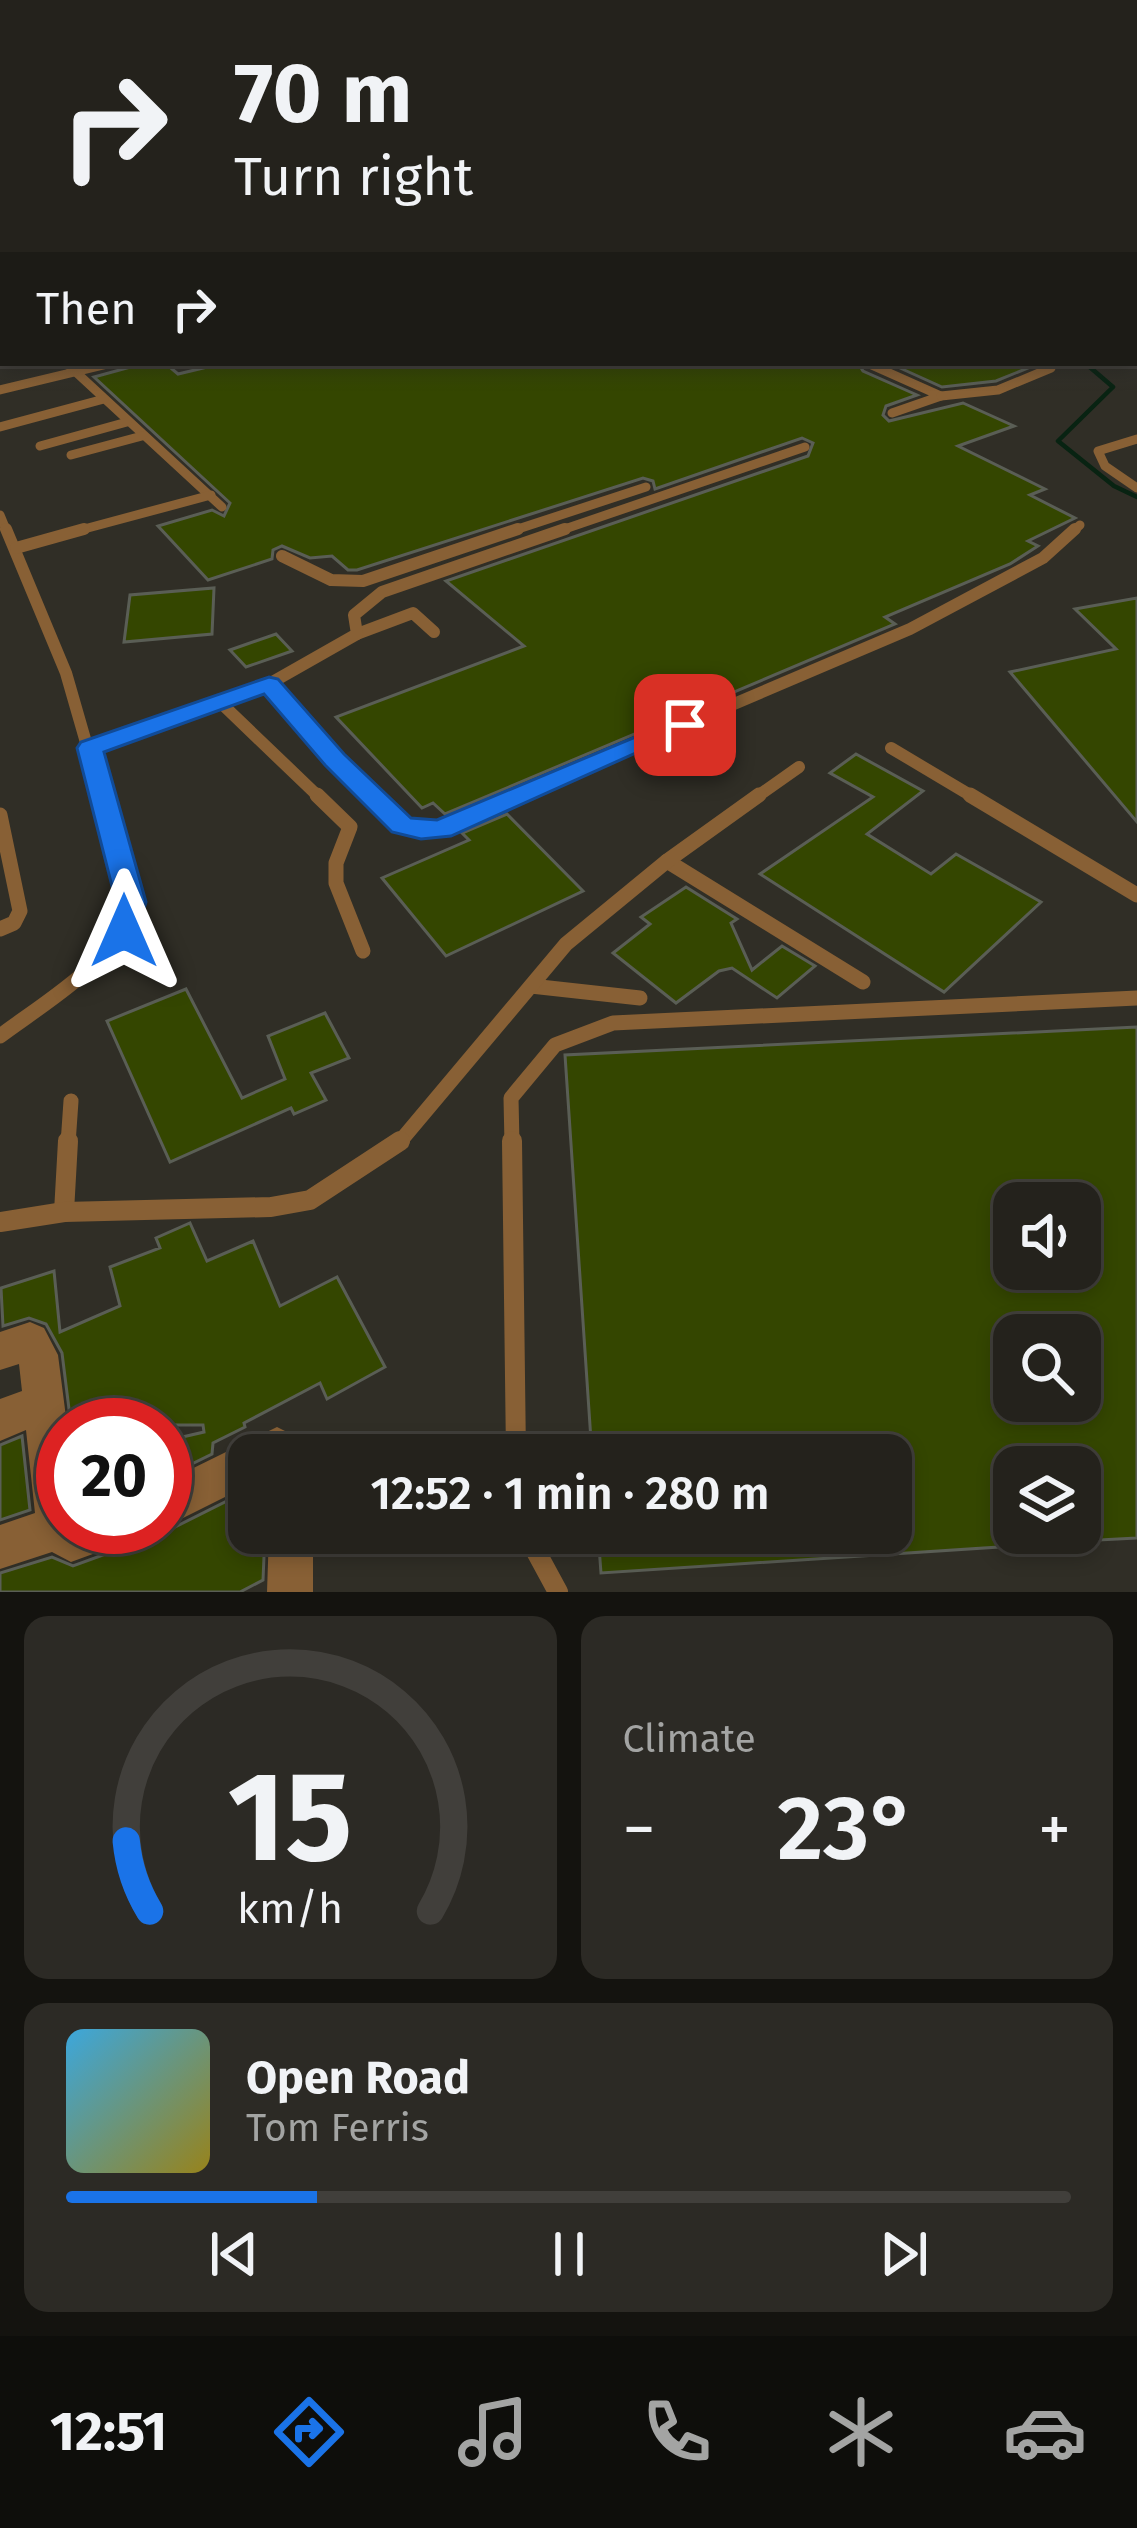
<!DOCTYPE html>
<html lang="en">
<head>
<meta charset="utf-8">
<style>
  :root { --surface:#24221c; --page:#2c2a25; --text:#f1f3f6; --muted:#a3a4a3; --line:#413f3b; --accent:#1a73e8 }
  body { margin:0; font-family:"Fira Sans",sans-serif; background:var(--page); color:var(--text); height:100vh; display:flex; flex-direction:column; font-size:45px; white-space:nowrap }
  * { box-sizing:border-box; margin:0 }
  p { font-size:39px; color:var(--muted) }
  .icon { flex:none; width:66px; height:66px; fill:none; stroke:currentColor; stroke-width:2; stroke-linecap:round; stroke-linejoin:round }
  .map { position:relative; height:1592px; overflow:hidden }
  .panel { display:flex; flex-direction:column; gap:24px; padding:24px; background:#14130f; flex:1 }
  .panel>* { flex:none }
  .guide { position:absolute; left:0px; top:0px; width:1137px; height:366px; box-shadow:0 6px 18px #0003,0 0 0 3px var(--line); background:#24221c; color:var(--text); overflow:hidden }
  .controls { position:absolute; left:993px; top:1182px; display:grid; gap:24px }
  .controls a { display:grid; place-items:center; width:108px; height:108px; border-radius:24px; background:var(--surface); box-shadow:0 6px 18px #0003,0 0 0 3px var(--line); font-size:60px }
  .speed { position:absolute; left:36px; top:1398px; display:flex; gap:24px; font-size:60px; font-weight:700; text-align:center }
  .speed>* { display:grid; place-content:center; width:156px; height:156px; border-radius:50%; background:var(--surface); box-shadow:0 6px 18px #0003,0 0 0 3px var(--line); line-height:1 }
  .speed .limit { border:18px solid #d22; background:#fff; color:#111 }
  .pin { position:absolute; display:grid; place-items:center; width:102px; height:102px; color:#fff; margin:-51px; border-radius:24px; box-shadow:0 6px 18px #0006 }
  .me { position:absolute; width:132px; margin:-66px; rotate:0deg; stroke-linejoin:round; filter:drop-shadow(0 0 9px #0008) }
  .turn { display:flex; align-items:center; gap:42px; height:252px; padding:0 36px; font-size:54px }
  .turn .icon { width:156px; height:156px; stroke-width:2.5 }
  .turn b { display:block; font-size:84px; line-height:102px }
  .then { display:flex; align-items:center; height:114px; padding:0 36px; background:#0003; gap:24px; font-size:45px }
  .big { font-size:90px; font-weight:600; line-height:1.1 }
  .panel .widget { flex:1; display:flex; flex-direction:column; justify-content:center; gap:18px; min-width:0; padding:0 42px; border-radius:24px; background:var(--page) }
  .panel .dial { align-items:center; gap:0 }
  .dial svg { height:312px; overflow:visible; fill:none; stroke:var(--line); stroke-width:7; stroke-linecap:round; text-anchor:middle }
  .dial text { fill:var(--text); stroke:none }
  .song { display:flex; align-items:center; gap:36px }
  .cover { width:144px; height:144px; border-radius:18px; background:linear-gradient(135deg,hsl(200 70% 55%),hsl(50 70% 35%)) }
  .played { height:12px; border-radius:6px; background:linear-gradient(90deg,var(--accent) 25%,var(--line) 25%) }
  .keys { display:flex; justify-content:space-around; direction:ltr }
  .heat { display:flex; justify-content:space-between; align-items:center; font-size:66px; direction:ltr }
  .panel .tiles { flex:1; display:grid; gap:24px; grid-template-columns:1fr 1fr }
  .widget:last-child { grid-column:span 2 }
  .trip { position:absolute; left:228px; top:1434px; width:684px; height:120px; border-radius:24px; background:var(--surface); box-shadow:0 6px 18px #0003,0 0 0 3px var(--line); font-weight:600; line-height:120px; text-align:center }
  .dock { display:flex; height:192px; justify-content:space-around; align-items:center; background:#0e0e0b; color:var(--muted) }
  .dock .icon { width:84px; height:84px }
  .dock .selected { color:var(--accent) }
  .dock b { font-size:54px; color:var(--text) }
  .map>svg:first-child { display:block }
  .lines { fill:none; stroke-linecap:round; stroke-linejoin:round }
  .stream { stroke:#082312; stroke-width:4.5 }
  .building { fill:#344600; stroke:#5a5e55; stroke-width:3; fill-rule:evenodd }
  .lane-far3 { stroke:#886035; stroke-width:9 }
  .lane-far2 { stroke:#886035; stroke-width:12 }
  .lane-far1 { stroke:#886035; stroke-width:15 }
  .lane { stroke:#886035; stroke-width:20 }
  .street { fill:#886035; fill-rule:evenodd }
  .secondary { fill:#bb7b30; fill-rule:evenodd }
  .route { fill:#1a73e8; stroke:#114b97; stroke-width:3 }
</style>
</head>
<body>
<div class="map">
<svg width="1137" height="1592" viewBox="0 0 1137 1592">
  <rect width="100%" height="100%" fill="#302e26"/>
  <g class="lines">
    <polyline class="stream" points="1085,363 1113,387 1058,441 1114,486 1137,497"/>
  </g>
  <g class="building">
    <polygon points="145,363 165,363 178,374 224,363 858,363 863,371 917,395 886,406 883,415 889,421 963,403 1014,426 958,446 1045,489 1030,495 1075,518 1028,541 1038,546 1010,564 885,617 895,624 445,814 433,803 422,808 336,717 524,646 446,581 808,456 813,443 802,438 655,489 653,481 643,478 357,570 348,570 332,556 310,558 282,546 273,550 272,559 208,580 158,526 212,510 224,516 230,503 94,377"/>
    <polygon points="889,363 1040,363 996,381 942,387"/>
    <polygon points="214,588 212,634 124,642 130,595"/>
    <polygon points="1137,598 1137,822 1010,672 1116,649 1075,609"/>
    <polygon points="276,634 292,651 246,667 230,650"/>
    <polygon points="856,754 923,791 867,834 931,874 956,854 1041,902 944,992 760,874 873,797 830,773"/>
    <polygon points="507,814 583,891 446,956 382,878 469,840 462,833"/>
    <polygon points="686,887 737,919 731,923 752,970 782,946 815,966 777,998 732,968 719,971 676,1003 613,953 650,924 641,917"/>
    <polygon points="186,989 242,1098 285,1079 268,1036 325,1013 349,1058 311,1073 326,1100 294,1114 291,1108 170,1162 107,1021"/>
    <path d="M1137,1027v511l-57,3v-74h-66v79l-413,27 -3,-40h293v-78h-299l-27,-400zM1014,1203h66v66h-66zM1014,1335h66v66h-66z"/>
    <polygon points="190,1223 207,1261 253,1241 280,1306 337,1277 385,1367 327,1399 320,1383 244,1423 245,1427 213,1443 212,1454 165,1477 165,1441 204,1432 203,1425 71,1425 62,1353 46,1324 29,1318 3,1326 1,1288 54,1271 60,1332 120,1306 110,1267 160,1248 156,1238"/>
    <polygon points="22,1436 30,1510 0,1520 0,1445"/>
    <polygon points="249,1490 249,1533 265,1533 263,1580 240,1592 0,1592 0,1573 52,1557 73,1566 125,1547 133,1527 167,1531"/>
  </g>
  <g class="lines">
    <g class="lane-far3">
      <polyline points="66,363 222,507"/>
      <polyline points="867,363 941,396 892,413"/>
      <polyline points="0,390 112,363"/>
      <polyline points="941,396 998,390 1051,368 1049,363"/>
      <polyline points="0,427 104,399"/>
      <polyline points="1137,439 1098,451 1105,466 1137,488"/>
      <polyline points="40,446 127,422"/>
      <polyline points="71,455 142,436"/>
      <polyline points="0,515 7,532"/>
      <polyline points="73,532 211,495"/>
      <polyline points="509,532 646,487"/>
      <polyline points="556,532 805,447"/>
      <polyline points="1072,532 1080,525"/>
    </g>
    <g class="lane-far2">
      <polyline points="6,529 66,673 102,798"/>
      <polyline points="16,548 84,529"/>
      <polyline points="282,556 331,580 363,581 518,529"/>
      <polyline points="357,634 413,613 434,632"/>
      <polyline points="269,684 375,798"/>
      <polyline points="222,704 320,798"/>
      <polyline points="90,748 269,684 357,634 354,615 382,592 565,529"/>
      <polyline points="891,748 975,798"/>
      <polyline points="513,798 910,629 1043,558 1075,529"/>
      <polyline points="755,798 799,767"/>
    </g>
    <g class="lane-far1">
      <polyline points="317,795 350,827 336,863 336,883 363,951"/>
      <polyline points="371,795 402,825 441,829 520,795"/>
      <polyline points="970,795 1137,895"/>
      <polyline points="0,815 20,911 14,923 0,929"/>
      <polyline points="667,861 863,982"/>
      <polyline points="531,986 640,998"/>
      <path d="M0,1036c38,-29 127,-81 130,-131 2,-27 -21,-81 -29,-110"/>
      <polyline points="68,1144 71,1101"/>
      <polyline points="398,1144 566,944 667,861 759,795"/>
      <polyline points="512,1144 511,1098 555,1045 613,1023 1137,998"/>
    </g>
    <g class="lane">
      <polyline points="512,1141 516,1455"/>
      <polyline points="64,1212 68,1141"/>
      <polyline points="0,1222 64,1212 271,1207 310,1200 400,1141"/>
      <polyline points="526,1533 558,1592"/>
    </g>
    <g class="street">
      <polygon points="1134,205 1137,206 1137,215 1134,214"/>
      <polygon points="30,1322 44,1328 58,1355 67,1425 63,1425 63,1527 129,1527 123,1543 71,1562 52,1552 0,1569 0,1525 35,1513 26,1430 0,1441 0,1399 22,1391 19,1364 0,1370 0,1332"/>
      <polygon points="277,1427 303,1440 309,1455 249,1455 249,1485 165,1527 165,1482"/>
      <polygon points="269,1533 313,1533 313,1592 267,1592"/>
    </g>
    <polygon class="secondary" points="1134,246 1137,247 1137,257 1134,256"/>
  </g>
  <linearGradient id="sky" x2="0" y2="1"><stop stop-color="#1a1915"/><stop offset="0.43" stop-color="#484c52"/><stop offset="1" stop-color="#484c52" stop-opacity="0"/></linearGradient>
  <rect width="1137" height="392" fill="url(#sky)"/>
  <polygon class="route" points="269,677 278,679 344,754 411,818 437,820 676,720 685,717 698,725 451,836 421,839 392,832 325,765 264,694 104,752 146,902 135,939 114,939 109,931 116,902 77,748 81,742"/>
</svg>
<div class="controls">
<a><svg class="icon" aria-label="sound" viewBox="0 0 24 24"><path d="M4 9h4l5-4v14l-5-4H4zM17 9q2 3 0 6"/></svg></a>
<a><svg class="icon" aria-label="search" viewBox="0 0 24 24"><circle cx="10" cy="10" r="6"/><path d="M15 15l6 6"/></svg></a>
<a><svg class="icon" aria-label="layers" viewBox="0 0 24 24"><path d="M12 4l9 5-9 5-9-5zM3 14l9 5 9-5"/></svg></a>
</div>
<div class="speed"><div class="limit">20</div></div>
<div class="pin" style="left:685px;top:725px;background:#d93025"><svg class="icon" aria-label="arrive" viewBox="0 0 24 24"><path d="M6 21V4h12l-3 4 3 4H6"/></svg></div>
<svg class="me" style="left:124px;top:931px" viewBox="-20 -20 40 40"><path d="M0-17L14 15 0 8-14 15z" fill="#1a73e8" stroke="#fff" stroke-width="4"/></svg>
<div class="trip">12:52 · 1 min · 280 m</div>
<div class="guide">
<div class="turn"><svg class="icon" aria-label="right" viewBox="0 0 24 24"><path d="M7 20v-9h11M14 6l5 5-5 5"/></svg><div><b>70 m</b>Turn right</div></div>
<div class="then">Then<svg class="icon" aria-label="right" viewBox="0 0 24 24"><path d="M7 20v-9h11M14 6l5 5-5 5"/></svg></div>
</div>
</div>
<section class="panel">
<div class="tiles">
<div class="widget dial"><svg viewBox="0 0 100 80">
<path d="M14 69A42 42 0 1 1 86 69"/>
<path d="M14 69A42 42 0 0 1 8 51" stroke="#1a73e8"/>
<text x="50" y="56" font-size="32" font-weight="700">15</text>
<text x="50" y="72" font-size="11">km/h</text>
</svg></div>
<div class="widget"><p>Climate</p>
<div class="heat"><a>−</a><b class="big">23°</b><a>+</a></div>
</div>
<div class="widget">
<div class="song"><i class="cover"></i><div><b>Open Road</b><p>Tom Ferris</p></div></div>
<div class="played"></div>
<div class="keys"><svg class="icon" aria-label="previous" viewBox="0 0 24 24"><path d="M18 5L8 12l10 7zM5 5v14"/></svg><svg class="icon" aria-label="pause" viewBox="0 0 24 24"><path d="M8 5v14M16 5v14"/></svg><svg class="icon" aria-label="next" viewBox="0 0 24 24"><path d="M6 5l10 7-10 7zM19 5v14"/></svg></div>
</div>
</div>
</section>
<nav class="dock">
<b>12:51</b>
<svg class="icon selected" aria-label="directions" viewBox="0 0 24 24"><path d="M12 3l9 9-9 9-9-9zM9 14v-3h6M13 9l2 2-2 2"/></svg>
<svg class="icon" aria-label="music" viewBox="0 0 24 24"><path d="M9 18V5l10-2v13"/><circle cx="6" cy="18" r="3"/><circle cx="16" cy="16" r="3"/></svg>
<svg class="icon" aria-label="phone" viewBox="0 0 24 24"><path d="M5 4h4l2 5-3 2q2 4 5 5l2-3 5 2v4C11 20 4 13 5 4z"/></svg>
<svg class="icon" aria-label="climate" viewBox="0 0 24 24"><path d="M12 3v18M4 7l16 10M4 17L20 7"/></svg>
<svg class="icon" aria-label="car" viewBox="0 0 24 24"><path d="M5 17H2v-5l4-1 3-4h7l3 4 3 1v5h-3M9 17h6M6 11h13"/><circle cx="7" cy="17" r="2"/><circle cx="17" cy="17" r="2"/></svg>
</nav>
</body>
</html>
